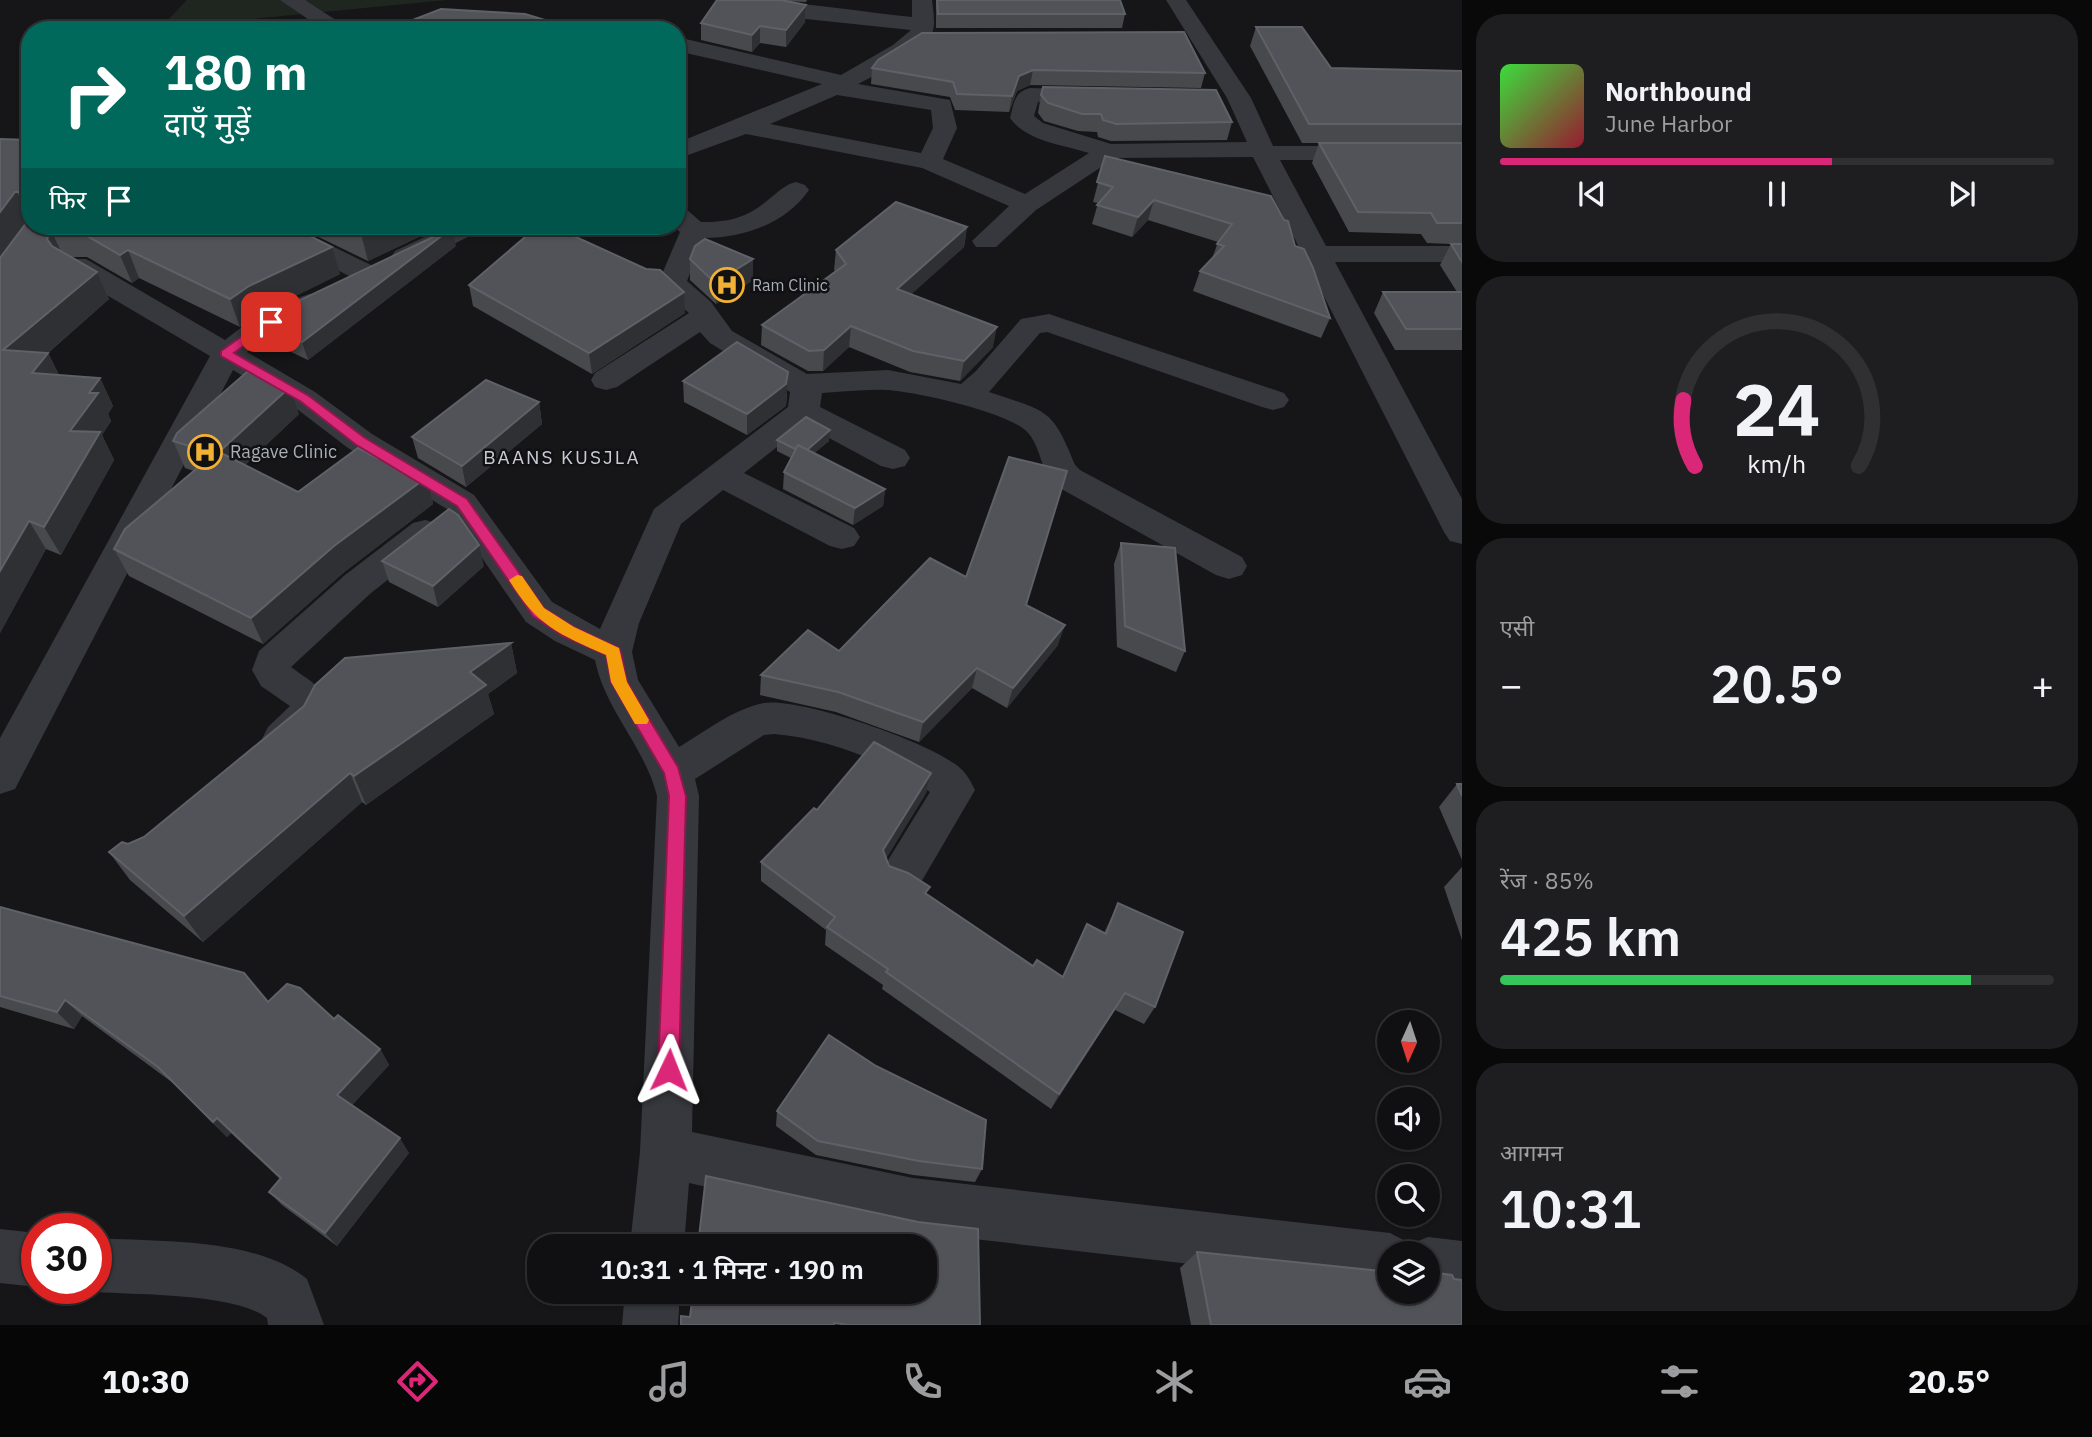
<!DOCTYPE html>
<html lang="hi">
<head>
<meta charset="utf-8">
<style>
  :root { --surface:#101012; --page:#1e1e20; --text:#f1f3f6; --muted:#9c9d9f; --line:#303032; --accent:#db2777 }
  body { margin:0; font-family:"IBM Plex Sans","Noto Sans Devanagari",sans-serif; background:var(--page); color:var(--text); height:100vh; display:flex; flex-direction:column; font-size:26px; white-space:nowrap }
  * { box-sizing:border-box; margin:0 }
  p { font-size:23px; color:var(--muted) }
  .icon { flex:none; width:38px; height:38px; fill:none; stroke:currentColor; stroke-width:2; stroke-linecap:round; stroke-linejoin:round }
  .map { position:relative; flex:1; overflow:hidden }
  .side { display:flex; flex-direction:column; gap:14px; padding:14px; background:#09090a; width:630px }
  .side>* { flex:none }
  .banner { position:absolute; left:21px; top:21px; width:665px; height:214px; border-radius:28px; box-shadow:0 2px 5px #0004,0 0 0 2px var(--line); background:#00695c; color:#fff; overflow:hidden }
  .needle { width:46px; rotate:183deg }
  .buttons { position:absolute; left:1377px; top:1010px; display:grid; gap:14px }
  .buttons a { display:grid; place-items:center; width:63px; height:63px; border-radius:50%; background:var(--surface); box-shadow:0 2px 5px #0004,0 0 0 2px var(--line); font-size:35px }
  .speed { position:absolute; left:21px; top:1213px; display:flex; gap:14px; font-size:35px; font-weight:700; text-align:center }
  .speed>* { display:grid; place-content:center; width:91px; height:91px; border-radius:50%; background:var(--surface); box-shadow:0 2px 5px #0004,0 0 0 2px var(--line); line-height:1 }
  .speed .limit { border:10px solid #d22; background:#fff; color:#111 }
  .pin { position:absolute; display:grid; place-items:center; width:60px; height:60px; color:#fff; margin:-30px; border-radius:14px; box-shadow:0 4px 10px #0006 }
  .me { position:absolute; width:77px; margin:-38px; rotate:2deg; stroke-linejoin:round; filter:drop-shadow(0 0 5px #0008) }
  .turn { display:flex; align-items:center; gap:24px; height:147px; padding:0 28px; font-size:32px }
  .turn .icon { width:91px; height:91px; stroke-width:2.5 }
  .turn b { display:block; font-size:49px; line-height:60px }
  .then { display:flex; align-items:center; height:66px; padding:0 28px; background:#0003; gap:14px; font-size:26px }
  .big { font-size:52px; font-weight:600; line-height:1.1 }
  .side .card { flex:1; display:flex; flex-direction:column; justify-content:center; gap:10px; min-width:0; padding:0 24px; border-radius:28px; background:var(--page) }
  .side .dial { align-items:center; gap:0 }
  .dial svg { height:182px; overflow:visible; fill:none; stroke:var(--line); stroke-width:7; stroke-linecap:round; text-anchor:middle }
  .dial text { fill:var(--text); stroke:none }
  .song { display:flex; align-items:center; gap:21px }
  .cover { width:84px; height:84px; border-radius:10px; background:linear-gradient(135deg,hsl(120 70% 55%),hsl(350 70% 35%)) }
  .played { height:7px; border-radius:4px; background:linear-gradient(90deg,var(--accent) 60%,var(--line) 60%) }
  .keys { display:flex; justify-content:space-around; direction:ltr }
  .heat { display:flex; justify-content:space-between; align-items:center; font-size:38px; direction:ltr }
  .charge { height:10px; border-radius:5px; background:linear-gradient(90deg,#34c759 85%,var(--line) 0) }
  .trip { position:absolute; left:527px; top:1234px; width:410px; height:70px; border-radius:28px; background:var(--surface); box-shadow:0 2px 5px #0004,0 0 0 2px var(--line); font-weight:600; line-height:70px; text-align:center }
  .tab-bar { display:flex; height:112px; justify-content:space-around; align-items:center; background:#060607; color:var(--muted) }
  .tab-bar .icon { width:49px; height:49px }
  .tab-bar .on { color:var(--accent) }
  .tab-bar b { font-size:32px; color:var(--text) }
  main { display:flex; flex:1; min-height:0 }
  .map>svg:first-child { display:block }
  .green { fill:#1e261f }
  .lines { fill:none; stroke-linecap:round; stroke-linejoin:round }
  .minor { fill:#37383d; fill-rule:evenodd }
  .wall { fill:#47494d }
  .shaded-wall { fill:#2f3033 }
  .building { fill:#525359; stroke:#5f6168; stroke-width:2 }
  .route { fill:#db2777; stroke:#8e194d; stroke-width:2 }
  .slow { fill:#f59e0b }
  .labels { text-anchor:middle; stroke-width:5; stroke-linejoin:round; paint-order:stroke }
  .far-poi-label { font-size:16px; fill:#a8adb8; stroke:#111113; text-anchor:start }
  .poi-label { font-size:18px; fill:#a8adb8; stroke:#111113; text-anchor:start }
  .neighbourhood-label { font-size:19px; letter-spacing:2px; fill:#c9ccd4; stroke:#111113 }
</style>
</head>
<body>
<main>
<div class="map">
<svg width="1462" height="1325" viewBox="0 0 1462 1325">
  <rect width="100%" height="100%" fill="#161618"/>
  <polygon class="green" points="187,0 447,0 160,28"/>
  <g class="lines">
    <g class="minor">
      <polygon points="280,0 305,0 351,30 324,30"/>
      <path d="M732,0c60,0 120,11 180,17v-17h20c1,10 4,25 0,33 -9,19 -55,41 -74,51l92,16 7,28 -14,31 82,35 64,-41c-25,-8 -63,-12 -79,-35 4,-15 4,-26 20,-30l71,2 4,5 -4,5 -8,2h-55l-4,14 9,7 68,21 136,-2 -20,-44 -61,-98h20l65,98 22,48h189v14h-182l46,86h136v16h-127l127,237v45l-12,-3 -6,-9 -191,-375 -138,1 -79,52 -40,37h-20l-4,-6 37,-35 -87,-38 -176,-34 -69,25v-16l145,-59 -145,-33v-14l164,38 52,-30 18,-15 -105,-11 -71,-15zM837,95l94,15 2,18 -12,25 -151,-29z"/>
      <path d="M796,182l9,3 4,5c-24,34 -65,48 -105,48l-17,43 24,21 21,29 75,43 81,-4 73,14 15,-13 45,-52 28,-5 235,79 5,7 -5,7 -11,3 -11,-3 -215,-75 -7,1 -51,59c58,20 63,15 86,73l5,5 162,87 5,9 -5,9 -13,4 -13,-4 -160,-89c-16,-15 -14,-36 -27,-52 -15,-21 -116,-43 -143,-44 -21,-1 -43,2 -64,3l-2,14 85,43 5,8 -5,8 -12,3 -12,-3 -76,-41 -61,48 110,55 6,9 -6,9 -12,3 -12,-3 -107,-56 -42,34 -42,99 -7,29 6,28 41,67c27,-16 54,-38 85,-44 36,-6 169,40 196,65 7,6 11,14 15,22l-55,94 -16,5 -16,-5 -6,-14 48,-78c-42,-30 -103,-54 -156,-58l-10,1 -69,44 4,17 -7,336 221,46 477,55 21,11 17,-7 34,4v54l-34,-4v-38h-38v34l-477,-55 -224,-49 -5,63h-54l10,-94 17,-356c-12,-49 -52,-86 -62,-136l-40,-19 -29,-19 -76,-111 -102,-63 -55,-42 -60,-36 -218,419 -15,5v-56l210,-382 -144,-85 -4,-6 4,-6h20l139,81 18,-14 57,-29 10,-3 10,3 4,6 -4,6 -57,29 -16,14 68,40 57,42 102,61 78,107 48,27 54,-120 134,-102 2,-15 -80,-49 -10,-11 -83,55 -11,3 -11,-3 -4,-7 4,-7 94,-60 -25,-22 -5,-10 21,-49 -7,-6h4v-19l9,2 15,13c28,0 45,-4 67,-22 9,-7 16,-15 28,-18z"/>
      <polygon points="258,226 291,226 379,269 383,275 379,281 369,283 359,281 262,232"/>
      <polygon points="448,226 482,226 478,232 415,263 395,263 391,257 395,251"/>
      <path d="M425,520l12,3 6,9 -6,9 -66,52 -80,74c17,13 31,18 39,40 -13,25 -30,54 -62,44l-6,-12 6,-12 22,-21 -29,-20 -9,-16 7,-19 86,-76 68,-52z"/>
      <polygon points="0,1229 37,1233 37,1287 0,1283"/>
      <path d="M96,1238c63,4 159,-1 211,41l17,46h-56l-1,-7c-32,-25 -129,-23 -171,-26l-10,-4h10z"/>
      <polygon points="625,1292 680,1292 678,1325 622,1325"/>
    </g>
  </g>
  <g class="wall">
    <polygon points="717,0 807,0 806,2 785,1 806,5 805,22 786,47 760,43 752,52 701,40 701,23"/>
    <polygon points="936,0 1120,0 1125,14 1122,28 936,28"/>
    <polygon points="1256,27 1331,68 1462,71 1462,350 1395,350 1374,313 1383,292 1457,292 1440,265 1451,244 1427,243 1421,234 1349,232 1312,163 1319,143 1302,143 1250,46"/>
    <polygon points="872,68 1205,73 1201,88 1030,85 1017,91 1009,112 955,110 950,97 871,84"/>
    <polygon points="1041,95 1232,122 1227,140 1111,141 1098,137 1097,132 1078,131 1044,121 1038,113"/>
    <polygon points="30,140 30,226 290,226 340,274 259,314 240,327 139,278 132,283 87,257 71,257 97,272 109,299 48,353 59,375 100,378 113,406 108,414 111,421 102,435 114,460 61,555 46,549 0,633 0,258"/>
    <polygon points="1105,156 1295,246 1330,318 1321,338 1193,291 1200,271 1212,259 1218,242 1148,220 1132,237 1092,224 1098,203 1093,202"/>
    <polygon points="296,226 442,226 368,261"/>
    <polygon points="967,227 964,247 911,294 993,347 960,381 910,372 849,347 823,371 808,371 761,345 762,325 835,271 834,270 836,250"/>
    <polygon points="456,246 308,360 268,341 261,322"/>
    <polygon points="690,259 753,259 753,280 716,304 690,280"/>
    <polygon points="469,285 685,313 592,374 473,306"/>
    <polygon points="683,381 787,393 786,406 747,435 684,402"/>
    <polygon points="539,402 542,424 466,487 418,458 412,437"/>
    <polygon points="299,414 245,465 298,492 377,458 427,477 433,504 343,573 263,644 129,576 114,549 194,471 185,468 173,441"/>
    <polygon points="777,440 829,441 814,453 885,489 883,506 853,525 783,489 784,472 791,458 777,451"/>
    <polygon points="1121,543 1185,651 1176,672 1117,647 1114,564"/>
    <polygon points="382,561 484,566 438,607 389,582"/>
    <polygon points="966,577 1027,605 1058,645 1007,708 972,688 919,742 836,712 760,695 761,675 839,651"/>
    <polygon points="511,643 517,673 488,694 494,714 366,805 362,802 203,942 130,880 109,852 144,837"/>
    <polygon points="931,773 926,793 886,858 889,866 928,895 1033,966 1062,977 1104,933 1118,903 1155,1007 1144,1024 1115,1010 1051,1109 882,989 883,985 825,945 826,930 761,881 761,862 817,810"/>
    <polygon points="1457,784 1462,784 1462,860 1439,807"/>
    <polygon points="1462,867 1462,940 1444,887"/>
    <polygon points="0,907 268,1002 334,1019 380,1049 389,1065 352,1105 409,1153 337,1246 282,1205 269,1192 280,1179 231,1133 227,1137 173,1083 82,1016 74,1029 0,1007"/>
    <polygon points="777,1111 982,1169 975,1182 913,1175 816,1155 776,1126"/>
    <polygon points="1197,1252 1454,1279 1462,1325 1191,1325 1180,1268"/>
  </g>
  <g class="shaded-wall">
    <polygon points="806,5 805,22 786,47 786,30"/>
    <polygon points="760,26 760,43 752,52 752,35"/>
    <polygon points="1033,70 1030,85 1017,91 1009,112 1012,96 1019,76"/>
    <polygon points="15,192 19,192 20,196 30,217 0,258 0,212"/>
    <polygon points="1154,200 1148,220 1132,237 1138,217"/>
    <polygon points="378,226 442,226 368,261 361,234"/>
    <polygon points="967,227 964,247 895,309 897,289"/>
    <polygon points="452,228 456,246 308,360 302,342"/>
    <polygon points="51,230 64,258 60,266 47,239"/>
    <polygon points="332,247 340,274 259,314 240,327 230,299 249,286"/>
    <polygon points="128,250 139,278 132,283 120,255"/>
    <polygon points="753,259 753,280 716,304 715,283"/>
    <polygon points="97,272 109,299 19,378 3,350"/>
    <polygon points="684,292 685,313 592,374 589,353"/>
    <polygon points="851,326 849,347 823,371 824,350"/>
    <polygon points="997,327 993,347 960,381 964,361"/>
    <polygon points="48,353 62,381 32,373"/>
    <polygon points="788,372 786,406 747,435 747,414"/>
    <polygon points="100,378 113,406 108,414 111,421 102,435 114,460 61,555 44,527 70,431 89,393"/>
    <polygon points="290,387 299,414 230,479 219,452"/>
    <polygon points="539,402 542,424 466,487 462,466"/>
    <polygon points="830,430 829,441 802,464 803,453"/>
    <polygon points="427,477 433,504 343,573 263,644 251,618 334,546"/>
    <polygon points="885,489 883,506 853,525 855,508"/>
    <polygon points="29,521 46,549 0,633 0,571"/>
    <polygon points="479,545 484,566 438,607 433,586"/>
    <polygon points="1065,625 1058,645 1007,708 1013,688"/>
    <polygon points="511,643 517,673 488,694 494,714 366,805 354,776 470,672"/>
    <polygon points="977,668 972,688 919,742 923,722"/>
    <polygon points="350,773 362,802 203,942 184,916"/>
    <polygon points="931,773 926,793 880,869 883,850"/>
    <polygon points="1125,993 1115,1010 1051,1109 1059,1094"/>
    <polygon points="65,1000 82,1016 74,1029 57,1012"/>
    <polygon points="380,1049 389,1065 348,1110 337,1095"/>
    <polygon points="217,1118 231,1133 227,1137 213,1122"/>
    <polygon points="400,1138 409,1153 337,1246 325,1233"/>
  </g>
  <g class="building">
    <polygon points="717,0 781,0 806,5 786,30 760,26 752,35 701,23"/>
    <polygon points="937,0 1120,0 1125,14 938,14"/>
    <polygon points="441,9 525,14 578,30 387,30"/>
    <polygon points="1256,27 1302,27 1331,68 1462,71 1462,124 1309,124"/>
    <polygon points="1184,32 1205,73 1033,70 1019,76 1012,96 957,94 953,82 872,68 878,60 922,33"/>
    <polygon points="1043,87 1216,90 1232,122 1116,124 1103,120 1101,114 1082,114 1048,103 1041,95"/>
    <polygon points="0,139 30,140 30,196 20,196 19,192 15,192 0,212"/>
    <polygon points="1319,143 1462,143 1462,223 1437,223 1431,213 1358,212"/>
    <polygon points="1105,156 1271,196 1284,220 1288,221 1295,246 1304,249 1313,268 1330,318 1200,271 1224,246 1217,244 1232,224 1154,200 1138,217 1097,205 1113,187 1097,182"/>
    <polygon points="896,202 967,227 897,289 997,327 964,361 913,351 851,326 824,350 809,351 762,325 846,264 836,250"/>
    <polygon points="30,218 30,226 290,226 332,247 249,286 230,299 128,250 120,255 75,229 51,230 47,239 52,246 97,272 3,350 48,353 32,373 100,378 89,393 98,393 70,431 100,432 44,527 29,521 0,571 0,258"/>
    <polygon points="344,226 378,226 361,234"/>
    <polygon points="538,226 552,226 646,269 660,270 684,292 589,353 469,285"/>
    <polygon points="452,228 302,342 261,322 275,312"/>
    <polygon points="705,239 753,259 715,283 690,259 695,246"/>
    <polygon points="1451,244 1462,244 1462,262"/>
    <polygon points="1383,292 1462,292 1462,329 1406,329"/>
    <polygon points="737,342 788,372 786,384 747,414 683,381"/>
    <polygon points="248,371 282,381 290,387 219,452 298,492 358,448 377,458 385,452 427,477 334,546 251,618 114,549 125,529 214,454 173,441 177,433"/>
    <polygon points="486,380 539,402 462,466 412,437"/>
    <polygon points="806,417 830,430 807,450 798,445 795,449 777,440"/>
    <polygon points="798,445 885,489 855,508 784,472"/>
    <polygon points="1009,457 1067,471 1026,605 1065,625 1013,688 977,668 923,722 838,692 761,675 808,630 839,651 930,558 966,577"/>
    <polygon points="449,509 458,515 479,545 433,586 382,561"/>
    <polygon points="1121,543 1175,548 1185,651 1125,626"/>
    <polygon points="511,643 470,672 486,685 354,776 350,773 184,916 109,852 122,842 128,844 144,837 304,706 315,685 345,658"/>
    <polygon points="874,742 931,773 883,850 889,866 908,873 930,887 925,893 1033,966 1037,960 1063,977 1087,924 1106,934 1118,903 1183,932 1155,1007 1125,993 1059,1094 886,972 888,969 827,927 835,917 761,862 814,808 817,810"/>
    <polygon points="1457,784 1462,784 1462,796"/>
    <polygon points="0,907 244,973 268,1002 287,984 300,988 334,1019 338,1015 380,1049 337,1095 400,1138 325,1233 269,1192 281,1178 217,1118 213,1122 158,1067 65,1000 57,1012 0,996"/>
    <polygon points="829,1035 876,1066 986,1120 982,1169 919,1161 818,1141 777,1111"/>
    <polygon points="706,1176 918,1222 978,1229 980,1325 849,1325 834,1323 834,1325 681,1325 681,1316 690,1317 693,1292 924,1292 924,1246 698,1246"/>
    <polygon points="1197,1252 1390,1272 1390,1292 1428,1292 1428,1272 1452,1275 1454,1279 1462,1280 1462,1325 1211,1325"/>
  </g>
  <polygon class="route" points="266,319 277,322 234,353 309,396 365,438 467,499 544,608 574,627 619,648 621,652 627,682 678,767 686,796 679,1070 676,1077 669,1080 661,1077 658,1070 669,796 664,773 611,682 606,655 563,636 533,616 457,506 355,444 300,401 221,356 221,351"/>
  <path class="slow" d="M517,575l5,1 22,32 30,19 45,21 8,34 22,38 -2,4h-12l-24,-42 -5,-27c-47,-21 -69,-29 -97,-75z"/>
  <defs>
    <g id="hospital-ring" transform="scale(1.75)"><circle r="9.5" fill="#111113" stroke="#f2b134" stroke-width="1.5"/><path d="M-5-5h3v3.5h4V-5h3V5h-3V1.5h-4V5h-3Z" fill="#f2b134"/></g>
  </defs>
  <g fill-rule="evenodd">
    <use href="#hospital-ring" x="727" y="285"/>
    <use href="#hospital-ring" x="205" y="452"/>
  </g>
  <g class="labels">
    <g class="far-poi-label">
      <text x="752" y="291">Ram Clinic</text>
    </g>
    <g class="poi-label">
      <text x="230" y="458">Ragave Clinic</text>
    </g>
    <g class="neighbourhood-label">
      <text x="562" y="464">BAANS KUSJLA</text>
    </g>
  </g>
</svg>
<div class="buttons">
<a><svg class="needle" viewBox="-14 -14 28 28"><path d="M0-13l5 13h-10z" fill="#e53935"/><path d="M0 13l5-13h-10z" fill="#9c9d9f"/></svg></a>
<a><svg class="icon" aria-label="sound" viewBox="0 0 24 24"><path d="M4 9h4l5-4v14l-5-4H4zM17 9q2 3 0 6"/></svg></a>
<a><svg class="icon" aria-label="search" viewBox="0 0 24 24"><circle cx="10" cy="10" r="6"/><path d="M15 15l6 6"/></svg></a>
<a><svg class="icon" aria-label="layers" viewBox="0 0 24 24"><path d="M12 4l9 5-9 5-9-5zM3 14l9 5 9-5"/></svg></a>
</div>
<div class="speed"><div class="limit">30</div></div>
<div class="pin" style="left:271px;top:322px;background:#d93025"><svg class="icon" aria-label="arrive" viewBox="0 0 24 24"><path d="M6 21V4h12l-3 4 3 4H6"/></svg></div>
<svg class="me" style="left:669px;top:1070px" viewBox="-20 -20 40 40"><path d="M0-17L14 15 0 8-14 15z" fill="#db2777" stroke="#fff" stroke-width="4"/></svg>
<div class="trip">10:31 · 1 मिनट · 190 m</div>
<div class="banner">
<div class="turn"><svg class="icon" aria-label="right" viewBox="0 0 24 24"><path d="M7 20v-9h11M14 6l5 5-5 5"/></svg><div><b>180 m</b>दाएँ मुड़ें</div></div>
<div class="then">फिर<svg class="icon" aria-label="arrive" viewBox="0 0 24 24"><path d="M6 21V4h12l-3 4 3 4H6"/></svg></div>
</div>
</div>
<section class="side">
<div class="card">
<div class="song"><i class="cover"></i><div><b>Northbound</b><p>June Harbor</p></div></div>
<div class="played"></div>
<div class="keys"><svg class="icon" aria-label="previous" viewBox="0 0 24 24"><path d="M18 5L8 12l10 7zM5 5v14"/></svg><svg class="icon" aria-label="pause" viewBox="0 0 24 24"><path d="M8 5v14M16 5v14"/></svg><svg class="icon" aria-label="next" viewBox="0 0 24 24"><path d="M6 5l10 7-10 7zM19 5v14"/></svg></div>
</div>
<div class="card dial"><svg viewBox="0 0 100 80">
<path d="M14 69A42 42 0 1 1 86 69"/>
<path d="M14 69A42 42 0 0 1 9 40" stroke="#db2777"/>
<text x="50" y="56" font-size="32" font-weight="700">24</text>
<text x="50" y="72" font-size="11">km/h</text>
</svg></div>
<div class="card"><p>एसी</p>
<div class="heat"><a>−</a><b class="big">20.5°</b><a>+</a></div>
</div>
<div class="card"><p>रेंज · 85%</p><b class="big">425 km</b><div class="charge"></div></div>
<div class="card"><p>आगमन</p><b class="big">10:31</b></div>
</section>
</main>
<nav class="tab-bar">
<b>10:30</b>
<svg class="icon on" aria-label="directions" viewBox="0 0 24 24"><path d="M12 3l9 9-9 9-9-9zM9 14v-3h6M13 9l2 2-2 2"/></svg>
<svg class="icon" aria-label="music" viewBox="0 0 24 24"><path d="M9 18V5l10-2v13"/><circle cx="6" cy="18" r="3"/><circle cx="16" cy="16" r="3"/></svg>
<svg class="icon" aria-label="phone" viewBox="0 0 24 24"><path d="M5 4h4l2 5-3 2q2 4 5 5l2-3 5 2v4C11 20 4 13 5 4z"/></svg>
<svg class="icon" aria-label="climate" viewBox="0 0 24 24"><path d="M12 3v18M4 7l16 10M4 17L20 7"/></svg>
<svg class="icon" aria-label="car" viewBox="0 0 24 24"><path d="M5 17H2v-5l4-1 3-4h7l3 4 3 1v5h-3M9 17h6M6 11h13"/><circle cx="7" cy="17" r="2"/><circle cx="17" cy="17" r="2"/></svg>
<svg class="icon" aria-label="filters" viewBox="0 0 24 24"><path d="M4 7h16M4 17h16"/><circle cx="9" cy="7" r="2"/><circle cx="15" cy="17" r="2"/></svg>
<b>20.5°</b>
</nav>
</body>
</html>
